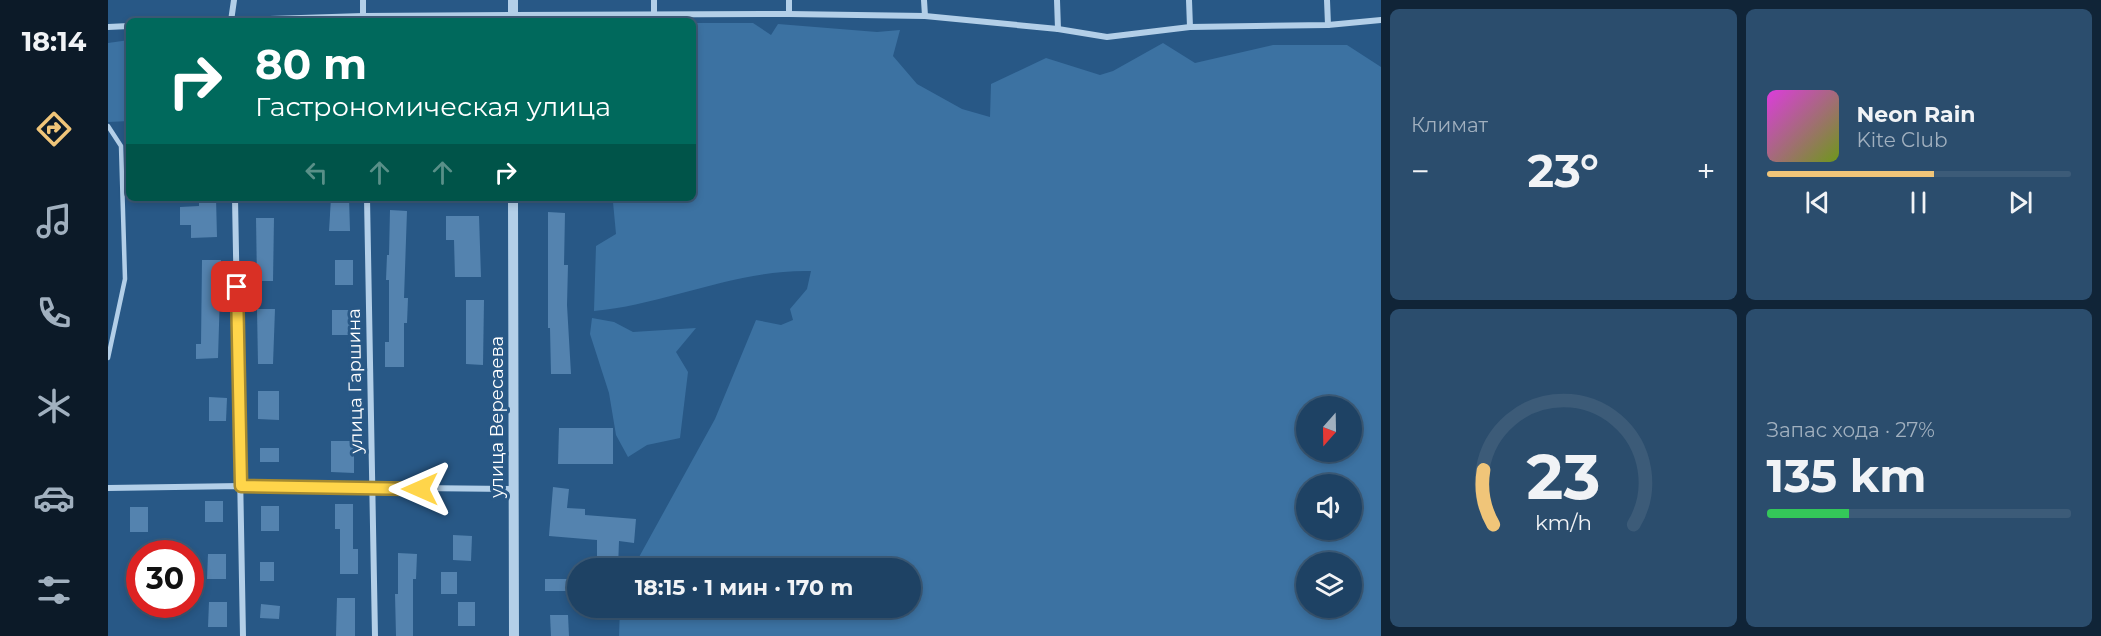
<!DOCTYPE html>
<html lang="ru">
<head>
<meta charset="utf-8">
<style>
  :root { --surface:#1e4264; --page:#2b4d6d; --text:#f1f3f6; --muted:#a1b0bf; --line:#3c5b78; --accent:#f0c579 }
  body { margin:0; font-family:Montserrat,sans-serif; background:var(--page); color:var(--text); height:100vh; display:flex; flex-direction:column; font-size:22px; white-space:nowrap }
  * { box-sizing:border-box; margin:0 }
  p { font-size:20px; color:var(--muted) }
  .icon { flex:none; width:33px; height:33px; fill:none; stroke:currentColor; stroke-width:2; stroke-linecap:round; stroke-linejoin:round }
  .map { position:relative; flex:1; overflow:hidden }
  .drawer { display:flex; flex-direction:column; gap:9px; padding:9px; background:#102437; width:720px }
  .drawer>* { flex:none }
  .top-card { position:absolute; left:18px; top:18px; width:570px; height:183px; border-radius:9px; box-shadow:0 3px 9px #0003,0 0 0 2px var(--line); background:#00695c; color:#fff; overflow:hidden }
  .needle { width:39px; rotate:200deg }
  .tools { position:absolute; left:1188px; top:396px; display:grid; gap:12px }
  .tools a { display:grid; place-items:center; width:66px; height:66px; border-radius:50%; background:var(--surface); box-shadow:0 3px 9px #0003,0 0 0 2px var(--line); font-size:30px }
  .speed { position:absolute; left:18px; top:540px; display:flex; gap:12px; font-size:30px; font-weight:700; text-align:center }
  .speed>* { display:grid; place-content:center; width:78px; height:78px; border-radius:50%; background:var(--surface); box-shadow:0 3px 9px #0003,0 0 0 2px var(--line); line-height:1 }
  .speed .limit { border:9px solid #d22; background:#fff; color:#111 }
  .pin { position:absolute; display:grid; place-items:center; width:51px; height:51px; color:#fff; margin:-26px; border-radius:12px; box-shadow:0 3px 9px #0006 }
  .me { position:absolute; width:66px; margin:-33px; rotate:270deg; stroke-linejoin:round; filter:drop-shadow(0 0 4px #0008) }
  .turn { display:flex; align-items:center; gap:21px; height:126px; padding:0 30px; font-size:27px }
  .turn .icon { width:78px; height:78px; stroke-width:2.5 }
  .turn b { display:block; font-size:42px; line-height:51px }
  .lanes { display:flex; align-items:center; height:57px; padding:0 30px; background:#0003; justify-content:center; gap:30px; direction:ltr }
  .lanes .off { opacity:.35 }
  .big { font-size:45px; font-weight:700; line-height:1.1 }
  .drawer .tile { flex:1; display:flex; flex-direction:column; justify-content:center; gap:9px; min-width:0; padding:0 21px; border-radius:9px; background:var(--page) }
  .drawer .dial { align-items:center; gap:0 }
  .dial svg { height:156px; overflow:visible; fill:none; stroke:var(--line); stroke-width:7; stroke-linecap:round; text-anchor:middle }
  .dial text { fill:var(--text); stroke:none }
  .song { display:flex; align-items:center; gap:18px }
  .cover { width:72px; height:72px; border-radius:9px; background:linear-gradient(135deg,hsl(300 70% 55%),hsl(80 70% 35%)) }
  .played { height:6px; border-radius:3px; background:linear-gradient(90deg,var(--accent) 55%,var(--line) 55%) }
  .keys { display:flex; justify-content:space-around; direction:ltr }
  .heat { display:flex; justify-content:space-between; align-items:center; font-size:33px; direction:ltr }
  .charge { height:9px; border-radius:4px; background:linear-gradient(90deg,#34c759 27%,var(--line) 0) }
  .drawer .tiles { flex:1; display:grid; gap:9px; grid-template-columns:repeat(2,1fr) }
  .trip { position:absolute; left:459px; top:558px; width:354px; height:60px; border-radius:30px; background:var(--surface); box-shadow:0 3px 9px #0003,0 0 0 2px var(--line); font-weight:700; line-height:60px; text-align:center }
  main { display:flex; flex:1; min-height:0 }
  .tabs { display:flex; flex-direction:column; width:108px; justify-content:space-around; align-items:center; background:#0c1a28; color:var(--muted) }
  .tabs .icon { width:42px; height:42px }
  .tabs .selected { color:var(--accent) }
  .tabs b { font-size:27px; color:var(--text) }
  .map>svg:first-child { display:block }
  .green { fill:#3c72a2; fill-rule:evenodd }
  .building { fill:#5483af }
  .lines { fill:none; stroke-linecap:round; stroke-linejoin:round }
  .service { stroke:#b3cfe8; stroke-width:4.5 }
  .minor { stroke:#b3cfe8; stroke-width:6 }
  .tertiary { stroke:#b3cfe8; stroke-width:10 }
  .route-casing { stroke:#a68a30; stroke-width:15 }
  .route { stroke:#ffd54a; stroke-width:10 }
  .labels { text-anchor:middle; stroke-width:6; stroke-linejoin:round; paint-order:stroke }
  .street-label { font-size:18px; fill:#fff; stroke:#285886 }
</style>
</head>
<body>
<main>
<nav class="tabs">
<b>18:14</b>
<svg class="icon selected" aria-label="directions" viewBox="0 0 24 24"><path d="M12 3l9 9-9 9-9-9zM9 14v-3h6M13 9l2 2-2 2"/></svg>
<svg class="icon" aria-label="music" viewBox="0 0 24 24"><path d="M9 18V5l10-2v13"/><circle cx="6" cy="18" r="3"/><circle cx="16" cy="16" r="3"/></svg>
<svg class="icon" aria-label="phone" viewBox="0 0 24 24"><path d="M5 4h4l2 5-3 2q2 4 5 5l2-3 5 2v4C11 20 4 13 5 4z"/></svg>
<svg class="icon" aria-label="climate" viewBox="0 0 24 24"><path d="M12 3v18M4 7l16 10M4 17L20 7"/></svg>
<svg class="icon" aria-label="car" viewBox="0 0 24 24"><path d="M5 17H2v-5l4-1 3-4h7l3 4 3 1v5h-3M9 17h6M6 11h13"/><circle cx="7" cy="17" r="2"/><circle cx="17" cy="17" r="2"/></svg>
<svg class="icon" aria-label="filters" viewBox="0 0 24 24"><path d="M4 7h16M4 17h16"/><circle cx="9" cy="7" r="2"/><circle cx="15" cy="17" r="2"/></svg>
</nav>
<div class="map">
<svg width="1273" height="636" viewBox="0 0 1273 636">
  <rect width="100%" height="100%" fill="#285886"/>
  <g class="green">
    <path d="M585,23h60l18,12 7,-11 99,8 23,-2 -7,26 24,28 45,25 28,8 1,-33 55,-26 54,17 13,-4 50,-28 32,20 78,-18h74l34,22v569h-762l1,-28h290v-40h-277l82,-149 41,-99 25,5 12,-5 -3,-11 17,-20 4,-18c-74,-2 -144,33 -217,40l2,-65 20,-12 -3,-32 -3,-4h83zM1198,406h46v46h-46zM1198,484h46v46h-46zM1198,562h46v46h-46z"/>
    <polygon points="21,40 21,121 0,122 0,43"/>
    <polygon points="484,318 506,322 525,332 588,328 568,352 580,372 572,438 539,445 520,457 508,435 501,393 482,334"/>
  </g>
  <g class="building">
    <polygon points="91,198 108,198 109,237 83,238 83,225 72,225 72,207 91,206"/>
    <polygon points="223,198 241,198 242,231 221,231"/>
    <polygon points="282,210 299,211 296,298 300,298 299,323 296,323 296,367 277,367 277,342 281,342 281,280 278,280 279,255 281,255"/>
    <polygon points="440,212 457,213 456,265 460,265 459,305 463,374 443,374 442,328 440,328"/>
    <polygon points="338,216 371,216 373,277 347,277 346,240 338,240"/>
    <polygon points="148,218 166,218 165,281 149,281"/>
    <polygon points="94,260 113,260 110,358 88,359 88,344 93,344"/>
    <rect x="227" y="260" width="18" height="25"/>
    <polygon points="358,300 376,300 375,365 358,364"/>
    <polygon points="149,309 167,309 165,364 150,364"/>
    <rect x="224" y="310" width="18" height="25"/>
    <polygon points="150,391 171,391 171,420 150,419"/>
    <polygon points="101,397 119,398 118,421 101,421"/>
    <polygon points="451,428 505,428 505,464 450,464"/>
    <polygon points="223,441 246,441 246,473 223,472"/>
    <rect x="152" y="448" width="19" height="14"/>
    <polygon points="445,487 461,489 459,508 477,509 477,515 528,519 526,543 511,541 510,568 489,568 489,540 441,536"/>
    <rect x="97" y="501" width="18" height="21"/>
    <polygon points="227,504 245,504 245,549 250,549 250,574 232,574 232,529 227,529"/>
    <rect x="153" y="506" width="18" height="25"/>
    <rect x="22" y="507" width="18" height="25"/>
    <polygon points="345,535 364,536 363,561 345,560"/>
    <polygon points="290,553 309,554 308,579 305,579 305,636 288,636 287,594 290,594"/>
    <polygon points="100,554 118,554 118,579 99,579"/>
    <rect x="152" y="562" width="14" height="19"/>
    <rect x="333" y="572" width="16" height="22"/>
    <rect x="437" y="579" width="29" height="12"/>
    <polygon points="229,598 247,598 247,636 228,636"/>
    <polygon points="101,602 119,602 119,627 100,627"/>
    <rect x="350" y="602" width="17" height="24"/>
    <polygon points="153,604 172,606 171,619 152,618"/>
    <polygon points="442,615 460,615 461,636 443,636"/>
  </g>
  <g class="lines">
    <polyline class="service" points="0,126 13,146 17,279 0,358"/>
    <g class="minor">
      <polyline points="255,0 255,21"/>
      <polyline points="546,0 546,15"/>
      <polyline points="681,0 681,14"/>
      <polyline points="816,0 817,16"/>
      <polyline points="949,0 950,29"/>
      <polyline points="1081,0 1082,27"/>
      <polyline points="1219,0 1220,25"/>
      <polyline points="100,21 255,16 405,15 681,14 817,16 950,29 999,37 1082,27 1220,25 1273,20"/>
      <polyline points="123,21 126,0"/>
      <polyline points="0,27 21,26"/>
      <polyline points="127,198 135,636"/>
      <polyline points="259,198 267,636"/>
      <polyline points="0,488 133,486 406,489"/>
    </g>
    <g class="tertiary">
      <polyline points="405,0 405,21"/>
      <polyline points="405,198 406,636"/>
    </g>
  </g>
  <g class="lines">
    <g class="route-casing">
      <polyline id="route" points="129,287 133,486 312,489"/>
    </g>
    <use href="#route" class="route"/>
  </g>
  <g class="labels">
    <g class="street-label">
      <text transform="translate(247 381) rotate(-91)" y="6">улица Гаршина</text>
      <text transform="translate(389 417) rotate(-90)" y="6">улица Вересаева</text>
    </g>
  </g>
</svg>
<div class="tools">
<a><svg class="needle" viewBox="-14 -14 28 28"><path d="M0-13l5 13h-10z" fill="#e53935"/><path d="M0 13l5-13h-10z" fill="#a1b0bf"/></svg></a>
<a><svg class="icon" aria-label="sound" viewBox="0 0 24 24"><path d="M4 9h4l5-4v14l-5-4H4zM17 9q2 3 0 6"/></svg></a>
<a><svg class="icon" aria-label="layers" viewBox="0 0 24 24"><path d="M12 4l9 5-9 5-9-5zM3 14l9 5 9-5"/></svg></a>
</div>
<div class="speed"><div class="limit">30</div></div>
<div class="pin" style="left:129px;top:287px;background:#d93025"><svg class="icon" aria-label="arrive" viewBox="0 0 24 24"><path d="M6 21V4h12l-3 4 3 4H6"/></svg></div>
<svg class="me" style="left:312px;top:489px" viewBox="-20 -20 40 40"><path d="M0-17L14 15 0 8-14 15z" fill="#ffd54a" stroke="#fff" stroke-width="4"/></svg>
<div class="trip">18:15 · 1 мин · 170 m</div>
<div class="top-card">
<div class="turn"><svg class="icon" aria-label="right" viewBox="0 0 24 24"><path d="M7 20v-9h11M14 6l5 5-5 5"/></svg><div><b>80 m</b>Гастрономическая улица</div></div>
<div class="lanes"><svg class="icon off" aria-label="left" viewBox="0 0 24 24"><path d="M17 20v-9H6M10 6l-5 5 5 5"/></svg><svg class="icon off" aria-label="ahead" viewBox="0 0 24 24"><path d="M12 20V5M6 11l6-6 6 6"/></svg><svg class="icon off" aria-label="ahead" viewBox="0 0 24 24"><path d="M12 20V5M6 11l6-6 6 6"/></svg><svg class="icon" aria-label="right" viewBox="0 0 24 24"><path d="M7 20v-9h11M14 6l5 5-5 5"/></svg></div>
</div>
</div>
<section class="drawer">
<div class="tiles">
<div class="tile"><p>Климат</p>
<div class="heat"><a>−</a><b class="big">23°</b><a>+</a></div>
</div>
<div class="tile">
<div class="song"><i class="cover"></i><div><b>Neon Rain</b><p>Kite Club</p></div></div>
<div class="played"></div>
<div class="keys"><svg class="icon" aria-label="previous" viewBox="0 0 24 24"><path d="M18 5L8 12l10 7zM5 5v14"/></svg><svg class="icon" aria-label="pause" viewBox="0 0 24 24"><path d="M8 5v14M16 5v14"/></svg><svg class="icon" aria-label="next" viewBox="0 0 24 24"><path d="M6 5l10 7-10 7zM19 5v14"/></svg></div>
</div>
<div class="tile dial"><svg viewBox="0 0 100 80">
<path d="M14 69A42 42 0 1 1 86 69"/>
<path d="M14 69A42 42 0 0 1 9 41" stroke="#f0c579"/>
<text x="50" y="56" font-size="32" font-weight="700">23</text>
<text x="50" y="72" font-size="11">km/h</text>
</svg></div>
<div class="tile"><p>Запас хода · 27%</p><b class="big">135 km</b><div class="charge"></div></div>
</div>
</section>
</main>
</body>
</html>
